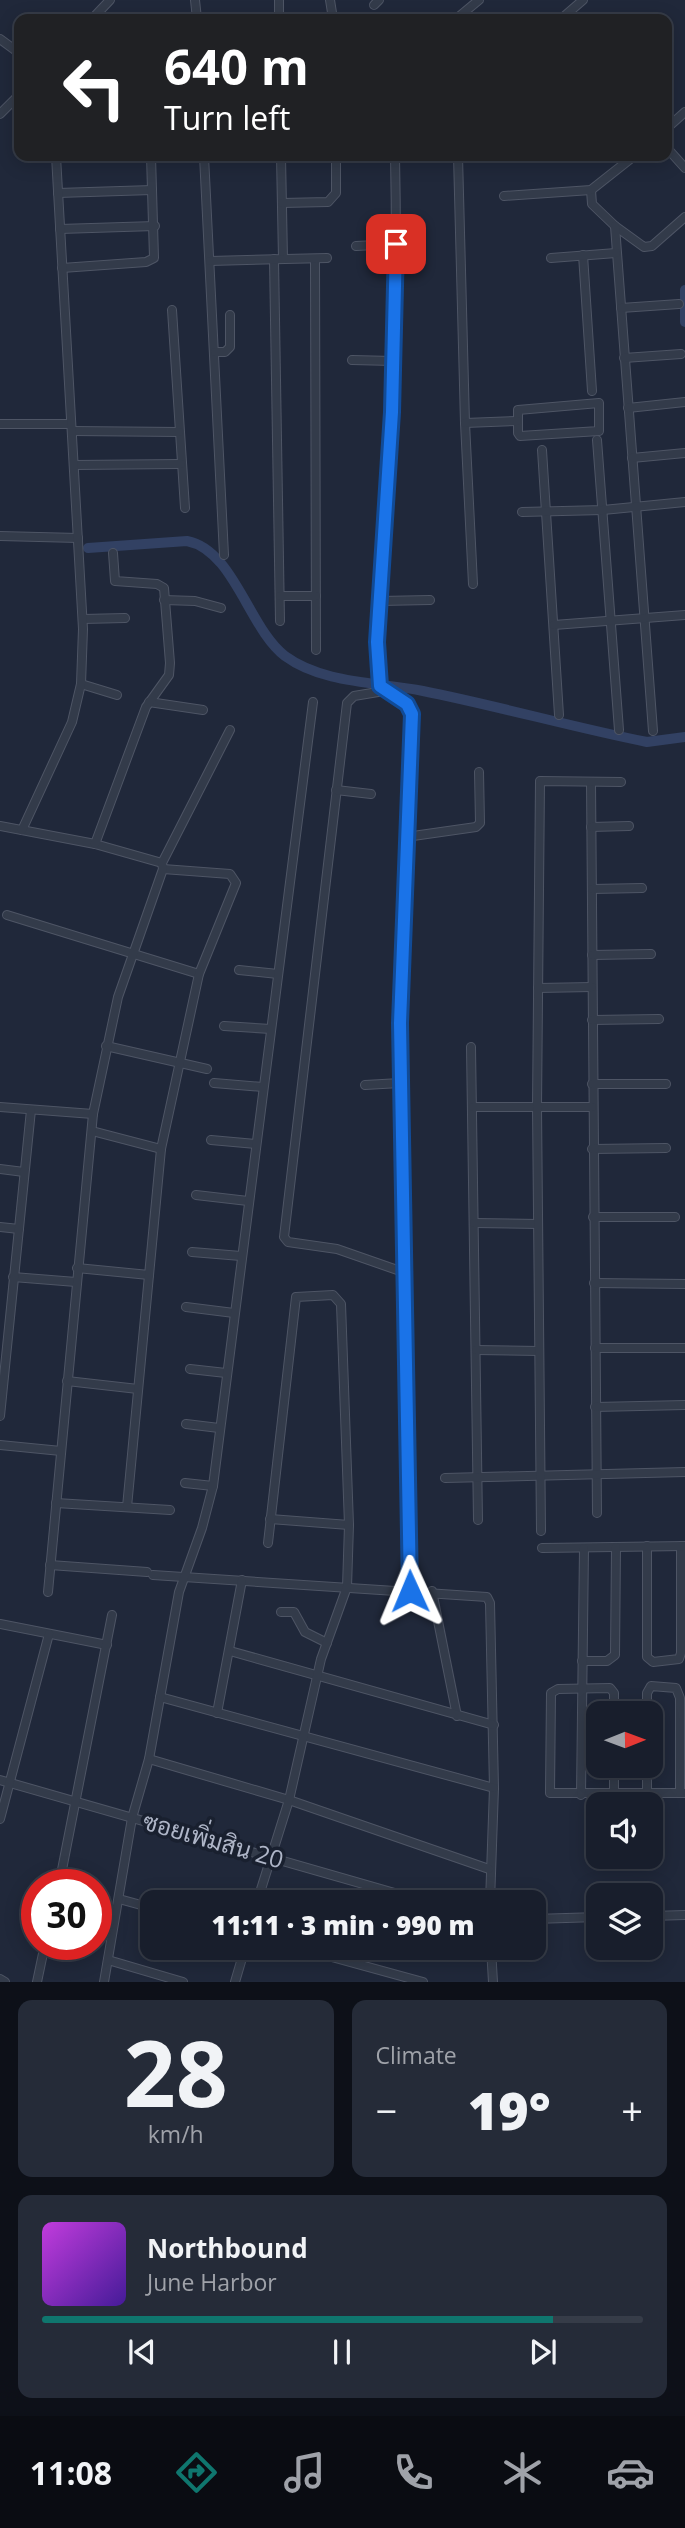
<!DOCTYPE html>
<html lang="en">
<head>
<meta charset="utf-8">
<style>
  :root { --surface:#181e2c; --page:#252b38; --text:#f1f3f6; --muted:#9fa2a9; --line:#363c48; --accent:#0f766e }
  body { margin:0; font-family:"Open Sans",Sarabun,sans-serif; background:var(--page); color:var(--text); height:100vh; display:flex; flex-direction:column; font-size:26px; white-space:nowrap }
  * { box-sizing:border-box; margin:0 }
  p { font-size:23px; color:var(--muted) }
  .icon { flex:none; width:38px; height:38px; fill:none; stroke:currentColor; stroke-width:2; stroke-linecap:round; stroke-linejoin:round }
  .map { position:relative; height:1982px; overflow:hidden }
  .drawer { display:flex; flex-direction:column; gap:18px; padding:18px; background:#0d1018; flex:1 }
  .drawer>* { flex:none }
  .top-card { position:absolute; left:14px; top:14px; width:658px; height:147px; border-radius:14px; box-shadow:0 4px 18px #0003,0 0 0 2px var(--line); background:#202124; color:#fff; overflow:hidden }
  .needle { width:46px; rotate:89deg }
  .controls { position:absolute; left:586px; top:1701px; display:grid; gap:14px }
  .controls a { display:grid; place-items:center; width:77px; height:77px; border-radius:14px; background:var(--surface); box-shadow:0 4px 18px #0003,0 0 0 2px var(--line); font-size:35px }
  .speed { position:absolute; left:21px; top:1869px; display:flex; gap:14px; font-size:35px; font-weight:700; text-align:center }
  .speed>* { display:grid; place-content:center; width:91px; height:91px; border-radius:50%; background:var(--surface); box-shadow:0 4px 18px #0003,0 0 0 2px var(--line); line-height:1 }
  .speed .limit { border:10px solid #d22; background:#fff; color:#111 }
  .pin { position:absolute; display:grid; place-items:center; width:60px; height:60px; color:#fff; margin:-30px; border-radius:14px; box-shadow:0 4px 10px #0006 }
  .me { position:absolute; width:77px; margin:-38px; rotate:359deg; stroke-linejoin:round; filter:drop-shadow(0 0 5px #0008) }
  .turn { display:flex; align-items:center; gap:24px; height:147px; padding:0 35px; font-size:32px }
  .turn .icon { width:91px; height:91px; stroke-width:2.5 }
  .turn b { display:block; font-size:49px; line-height:60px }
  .big { font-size:52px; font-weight:800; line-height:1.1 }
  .drawer .tile { flex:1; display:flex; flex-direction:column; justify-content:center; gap:10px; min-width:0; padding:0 24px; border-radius:14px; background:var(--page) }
  .drawer .dial { align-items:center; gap:0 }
  .dial b { font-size:91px; line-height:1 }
  .song { display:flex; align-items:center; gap:21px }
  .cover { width:84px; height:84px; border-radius:10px; background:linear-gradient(135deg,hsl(290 70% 55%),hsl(260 70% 35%)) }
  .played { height:7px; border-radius:4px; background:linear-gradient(90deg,var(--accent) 85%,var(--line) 85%) }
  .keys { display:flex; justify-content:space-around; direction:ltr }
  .heat { display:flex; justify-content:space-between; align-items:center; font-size:38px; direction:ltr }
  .drawer .tiles { flex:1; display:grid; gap:18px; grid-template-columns:1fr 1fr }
  .tile:last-child { grid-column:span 2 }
  .trip { position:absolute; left:140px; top:1890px; width:406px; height:70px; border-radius:14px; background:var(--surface); box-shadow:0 4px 18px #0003,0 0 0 2px var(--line); font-weight:800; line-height:70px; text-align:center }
  .tab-bar { display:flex; height:112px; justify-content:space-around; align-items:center; background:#0a0c12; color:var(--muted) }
  .tab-bar .icon { width:49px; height:49px }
  .tab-bar .active { color:var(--accent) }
  .tab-bar b { font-size:32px; color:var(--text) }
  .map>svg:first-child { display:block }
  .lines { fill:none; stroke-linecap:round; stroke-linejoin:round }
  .canal { stroke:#324163; stroke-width:10 }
  .minor-casing { stroke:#4e5565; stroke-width:10 }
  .minor { stroke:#333b4a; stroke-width:8 }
  .route-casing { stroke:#114b97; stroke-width:18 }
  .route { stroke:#1a73e8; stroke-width:12 }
  .labels { text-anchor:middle; stroke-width:7; stroke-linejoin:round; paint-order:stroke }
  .street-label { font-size:24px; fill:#aeb5c7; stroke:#19202f }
</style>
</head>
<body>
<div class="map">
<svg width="685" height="1982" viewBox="0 0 685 1982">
  <rect width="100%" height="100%" fill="#20283a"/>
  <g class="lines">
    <g class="canal">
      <polyline points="685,290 685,322"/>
      <path d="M88,548l99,-7c47,9 62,88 98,115 38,28 94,26 138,35 75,15 149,36 224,51l38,-5"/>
    </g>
    <g class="minor-casing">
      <g id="minor">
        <polyline points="195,0 197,19"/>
        <polyline points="279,0 279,19"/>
        <polyline points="330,0 333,19"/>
        <polyline points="374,5 379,0"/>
        <polyline points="92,19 110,0"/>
        <polyline points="456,19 479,0"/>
        <polyline points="561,19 583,0"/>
        <polyline points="0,39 19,53"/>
        <polyline points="0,114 19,95"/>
        <polyline points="667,128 685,112"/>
        <polyline points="667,148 685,168"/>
        <polyline points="204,156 224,555"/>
        <polyline points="281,156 283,259"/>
        <path d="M395,156c2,97 1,195 -5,292 -5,78 -17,160 -10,238l27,18 5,10 -12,309 10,568"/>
        <polyline points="458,156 465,423 473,584"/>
        <polyline points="591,190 592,204 615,226 644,247 652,246 685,217"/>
        <polyline points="58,193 152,190"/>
        <polyline points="504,196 591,190 634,156"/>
        <polyline points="282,203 328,202 336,193 336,156"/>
        <polyline points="615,226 653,731"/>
        <polyline points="60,229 155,226"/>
        <polyline points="356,246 396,244"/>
        <polyline points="583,255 592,391"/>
        <polyline points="551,258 616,253"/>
        <polyline points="274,259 280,621"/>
        <polyline points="315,259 316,650"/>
        <polyline points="210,261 327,258"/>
        <polyline points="62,268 146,262 154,258 151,156"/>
        <polyline points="621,308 679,304"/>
        <polyline points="172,310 185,508"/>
        <polyline points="215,352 225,352 230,347 230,315"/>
        <polyline points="624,358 681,354"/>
        <polyline points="352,360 393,361"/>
        <polygon points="599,403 599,431 520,436 518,433 518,410"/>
        <polyline points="628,408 685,402"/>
        <polyline points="465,423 517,421"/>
        <polyline points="0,424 71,424"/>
        <polyline points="72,431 179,432"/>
        <polyline points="597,440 619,730"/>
        <polyline points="542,450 559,715"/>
        <polyline points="632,458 685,453"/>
        <polyline points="74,465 181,464"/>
        <polyline points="522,512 603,510 685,502"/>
        <polyline points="0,536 78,538"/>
        <polyline points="280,596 316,596"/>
        <polyline points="164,600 195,601 221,608"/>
        <polyline points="380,601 430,600"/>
        <polyline points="83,619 125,618"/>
        <polyline points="554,625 685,615"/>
        <polyline points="81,684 117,695"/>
        <polyline points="384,691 354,696 347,703 284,1237 288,1242 337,1249 403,1272"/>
        <polyline points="149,702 203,710"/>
        <polyline points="591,782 597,1513"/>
        <polyline points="336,790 371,794"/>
        <polyline points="0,826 95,844 162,863"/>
        <polyline points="591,827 629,826"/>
        <polyline points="22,830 72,722 81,684 83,629 56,156"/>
        <polyline points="406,837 476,827 480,823 479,772"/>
        <polyline points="95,844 146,707 169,675 170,663 164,588 157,584 115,581 113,553"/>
        <polyline points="592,889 642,888"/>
        <polyline points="7,915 199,974"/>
        <polyline points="592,955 651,954"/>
        <polyline points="239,970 278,974"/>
        <polyline points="538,988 592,987"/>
        <polyline points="592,1020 659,1019"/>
        <polyline points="224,1026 271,1029"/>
        <polyline points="106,1046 207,1069"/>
        <polyline points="471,1047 478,1520"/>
        <polyline points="214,1083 263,1087"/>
        <polyline points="592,1084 666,1084"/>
        <polyline points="365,1085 400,1083"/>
        <polyline points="0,1107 93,1114"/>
        <polyline points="473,1107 592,1107"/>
        <polyline points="92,1131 161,1149"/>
        <polyline points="211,1140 256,1144"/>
        <polyline points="592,1149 666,1148"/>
        <polyline points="0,1169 24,1172"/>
        <polyline points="196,1195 248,1201"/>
        <polyline points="593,1217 675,1217"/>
        <polyline points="474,1223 538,1224"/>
        <polyline points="0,1227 19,1229"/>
        <polyline points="192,1252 241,1256"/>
        <polyline points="77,1268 149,1275"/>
        <polyline points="13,1277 76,1282"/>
        <polyline points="594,1283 685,1284"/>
        <polyline points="186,1307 234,1313"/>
        <polyline points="595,1348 685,1348"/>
        <polyline points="476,1350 539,1351"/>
        <polyline points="190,1369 226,1373"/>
        <polyline points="67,1381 138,1389"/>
        <polyline points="595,1407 685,1405"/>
        <polyline points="0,1416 31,1110"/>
        <polyline points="186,1424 219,1428"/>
        <polyline points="0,1445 61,1451"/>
        <polyline points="445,1478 685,1472"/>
        <polyline points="185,1483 213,1486"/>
        <polyline points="56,1503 170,1510"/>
        <polyline points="127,1507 161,1149 199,974 236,883 230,874 163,869"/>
        <polyline points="270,1519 349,1525"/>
        <polyline points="541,1531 537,1107 540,781 621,782"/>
        <polyline points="647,1546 647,1657 653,1662 679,1659 681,1653 681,1546"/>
        <polyline points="542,1548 685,1546"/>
        <polyline points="50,1565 147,1572"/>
        <polyline points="153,1575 487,1597 490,1603 494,1788 490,1902"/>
        <polyline points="432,1591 457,1716"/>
        <polyline points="48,1592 93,1114 118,997 163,869 162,863 230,730"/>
        <polyline points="281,1612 294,1612 305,1632 327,1643"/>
        <polyline points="0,1624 107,1645"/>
        <polyline points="230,1651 494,1725"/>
        <polyline points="582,1661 607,1661 615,1655 616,1547"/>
        <polyline points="160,1697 494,1788"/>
        <polyline points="217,1713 242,1580"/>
        <polyline points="614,1713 614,1693 610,1688 558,1689 551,1693 550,1793 685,1793"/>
        <polyline points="647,1713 647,1693 651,1686 676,1688 680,1698 680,1793"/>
        <polyline points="149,1759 289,1800 489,1869"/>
        <polyline points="614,1766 614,1795"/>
        <polyline points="0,1780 426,1902"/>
        <polyline points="581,1795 584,1548"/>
        <polyline points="647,1795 647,1766"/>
        <polyline points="0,1819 49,1634"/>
        <polyline points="59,1885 112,1615"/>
        <polyline points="119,1899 152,1908"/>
        <polyline points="257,1902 289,1800 321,1659 347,1587 349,1525 341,1304 333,1295 296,1297 268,1543"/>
        <polyline points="651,1916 685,1915"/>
        <polyline points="534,1919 598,1917"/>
        <polyline points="299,1948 423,1982"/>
        <polyline points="491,1948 493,1982"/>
        <polyline points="108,1960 183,1982"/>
        <polyline points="0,1979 5,1982"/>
        <polyline points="37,1982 45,1944"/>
        <polyline points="104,1982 132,1818 149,1759 179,1592 202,1528 213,1486 313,702"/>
        <polyline points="235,1982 245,1948"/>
      </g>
    </g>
    <use href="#minor" class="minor"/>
  </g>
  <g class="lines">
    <g class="route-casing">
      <polyline id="route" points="396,244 392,412 377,642 380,686 407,704 412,714 400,1023 410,1591"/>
    </g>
    <use href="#route" class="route"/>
  </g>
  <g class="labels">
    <g class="street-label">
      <text transform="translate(213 1841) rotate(16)" y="8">ซอยเพิ่มสิน 20</text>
    </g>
  </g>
</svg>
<div class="controls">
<a><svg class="needle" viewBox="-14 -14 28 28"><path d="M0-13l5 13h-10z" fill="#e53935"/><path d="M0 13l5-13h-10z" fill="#9fa2a9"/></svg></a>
<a><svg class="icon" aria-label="sound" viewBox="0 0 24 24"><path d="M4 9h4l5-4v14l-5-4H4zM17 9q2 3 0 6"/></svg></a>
<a><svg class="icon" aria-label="layers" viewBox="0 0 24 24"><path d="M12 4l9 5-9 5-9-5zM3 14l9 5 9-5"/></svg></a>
</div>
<div class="speed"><div class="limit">30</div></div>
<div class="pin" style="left:396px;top:244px;background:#d93025"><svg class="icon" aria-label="arrive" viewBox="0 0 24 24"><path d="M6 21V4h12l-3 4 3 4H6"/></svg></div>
<svg class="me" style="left:410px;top:1591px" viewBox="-20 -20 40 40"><path d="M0-17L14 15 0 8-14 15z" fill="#1a73e8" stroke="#fff" stroke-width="4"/></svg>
<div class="trip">11:11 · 3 min · 990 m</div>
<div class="top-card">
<div class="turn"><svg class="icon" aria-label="left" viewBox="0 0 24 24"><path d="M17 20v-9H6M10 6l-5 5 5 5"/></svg><div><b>640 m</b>Turn left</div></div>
</div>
</div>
<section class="drawer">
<div class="tiles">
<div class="tile dial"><b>28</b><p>km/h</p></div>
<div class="tile"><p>Climate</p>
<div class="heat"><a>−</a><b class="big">19°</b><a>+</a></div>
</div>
<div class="tile">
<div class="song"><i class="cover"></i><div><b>Northbound</b><p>June Harbor</p></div></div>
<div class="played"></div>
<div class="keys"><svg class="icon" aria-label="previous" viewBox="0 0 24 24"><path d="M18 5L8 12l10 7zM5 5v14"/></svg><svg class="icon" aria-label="pause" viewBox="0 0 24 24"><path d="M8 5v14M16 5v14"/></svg><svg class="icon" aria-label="next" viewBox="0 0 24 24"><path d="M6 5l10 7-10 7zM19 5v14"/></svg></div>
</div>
</div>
</section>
<nav class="tab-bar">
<b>11:08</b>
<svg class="icon active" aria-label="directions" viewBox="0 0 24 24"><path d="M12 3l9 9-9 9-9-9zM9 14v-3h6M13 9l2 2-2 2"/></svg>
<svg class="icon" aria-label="music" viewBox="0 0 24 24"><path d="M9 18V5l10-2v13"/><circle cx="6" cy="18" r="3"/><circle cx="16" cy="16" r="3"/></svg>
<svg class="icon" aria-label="phone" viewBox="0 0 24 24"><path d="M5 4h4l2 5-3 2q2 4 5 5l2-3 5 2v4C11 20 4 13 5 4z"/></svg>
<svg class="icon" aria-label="climate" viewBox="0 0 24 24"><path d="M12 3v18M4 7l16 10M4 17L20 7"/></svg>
<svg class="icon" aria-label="car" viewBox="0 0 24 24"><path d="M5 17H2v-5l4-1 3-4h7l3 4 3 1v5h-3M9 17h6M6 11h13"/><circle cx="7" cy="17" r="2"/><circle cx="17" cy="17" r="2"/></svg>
</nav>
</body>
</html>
